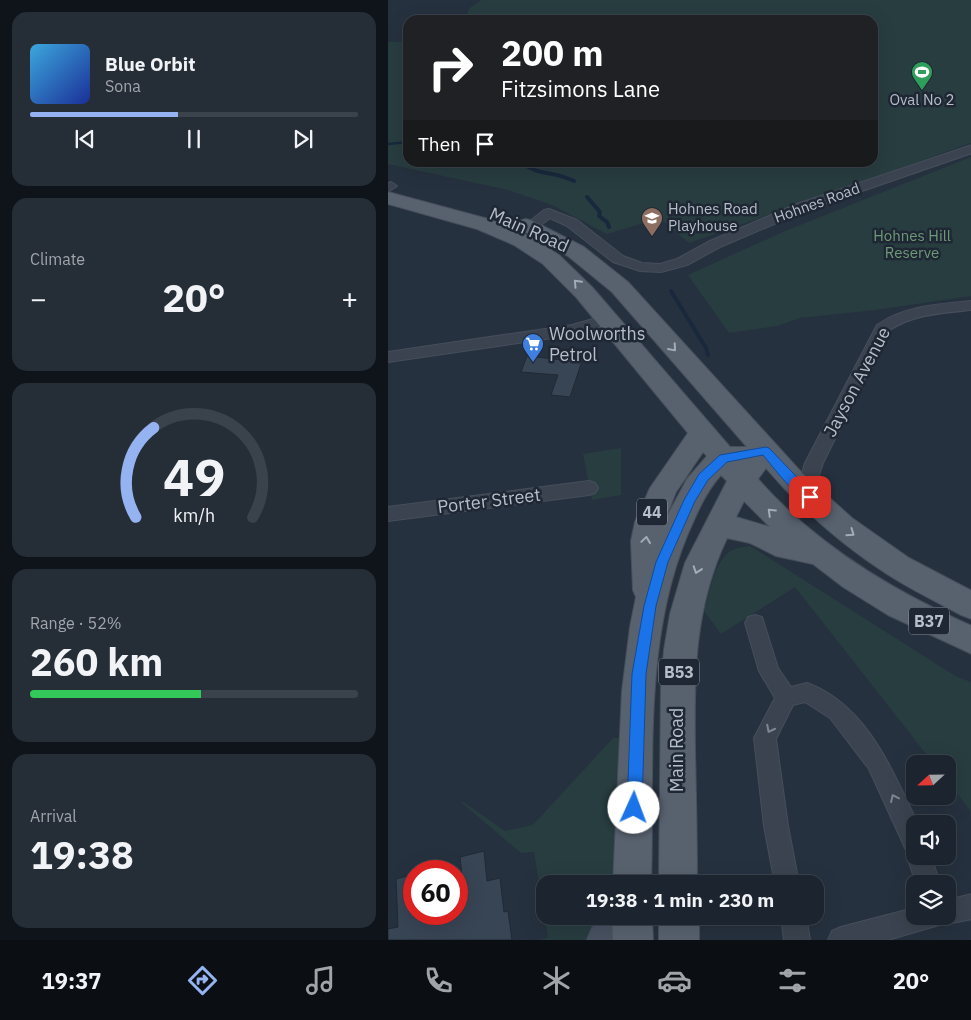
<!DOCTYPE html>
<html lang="en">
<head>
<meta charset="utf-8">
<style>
  :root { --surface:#1c252f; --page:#252d37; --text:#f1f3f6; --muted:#a0a5aa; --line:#3a424b; --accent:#95b2f1 }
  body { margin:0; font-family:"IBM Plex Sans",sans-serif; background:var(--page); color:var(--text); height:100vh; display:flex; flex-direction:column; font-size:19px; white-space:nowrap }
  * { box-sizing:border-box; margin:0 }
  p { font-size:16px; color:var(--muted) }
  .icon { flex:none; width:28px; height:28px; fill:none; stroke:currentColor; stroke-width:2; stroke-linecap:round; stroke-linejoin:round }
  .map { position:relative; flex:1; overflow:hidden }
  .drawer { display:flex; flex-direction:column; gap:12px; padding:12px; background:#0f141a; width:388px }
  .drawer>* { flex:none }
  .top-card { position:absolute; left:15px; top:15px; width:475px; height:152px; border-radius:15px; box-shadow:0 5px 20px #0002,0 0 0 1px var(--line); background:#202124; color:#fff; overflow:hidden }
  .needle { width:32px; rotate:248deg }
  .tools { position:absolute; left:518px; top:755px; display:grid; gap:10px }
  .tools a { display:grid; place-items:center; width:50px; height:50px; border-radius:10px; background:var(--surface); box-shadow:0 5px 20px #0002,0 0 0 1px var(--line); font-size:25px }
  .speed { position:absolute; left:15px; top:860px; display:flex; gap:10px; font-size:25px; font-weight:700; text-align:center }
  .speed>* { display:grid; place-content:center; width:65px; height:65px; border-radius:50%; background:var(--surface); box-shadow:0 5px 20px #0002,0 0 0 1px var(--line); line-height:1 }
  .speed .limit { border:8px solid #d22; background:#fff; color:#111 }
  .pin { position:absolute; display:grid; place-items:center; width:42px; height:42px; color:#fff; margin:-21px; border-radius:10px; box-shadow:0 2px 8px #0006 }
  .me { position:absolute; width:55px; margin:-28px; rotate:2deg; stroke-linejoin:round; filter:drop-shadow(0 0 4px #0008) }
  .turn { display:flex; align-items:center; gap:18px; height:105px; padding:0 15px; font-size:22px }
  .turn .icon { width:65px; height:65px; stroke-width:2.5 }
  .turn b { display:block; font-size:35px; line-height:42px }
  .then { display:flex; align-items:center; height:48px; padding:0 15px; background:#0003; gap:10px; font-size:19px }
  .big { font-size:38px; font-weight:800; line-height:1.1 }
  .drawer .tile { flex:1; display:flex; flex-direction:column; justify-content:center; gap:8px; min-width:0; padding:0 18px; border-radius:15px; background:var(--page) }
  .drawer .dial { align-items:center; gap:0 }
  .dial svg { height:130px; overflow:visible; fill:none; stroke:var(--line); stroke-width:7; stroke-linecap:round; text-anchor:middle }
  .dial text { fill:var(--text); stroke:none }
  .song { display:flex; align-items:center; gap:15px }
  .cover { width:60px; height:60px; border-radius:8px; background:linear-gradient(135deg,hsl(200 70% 55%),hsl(230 70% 35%)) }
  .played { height:5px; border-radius:2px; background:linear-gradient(90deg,var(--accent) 45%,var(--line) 45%) }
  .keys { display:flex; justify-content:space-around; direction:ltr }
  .heat { display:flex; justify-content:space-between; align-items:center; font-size:28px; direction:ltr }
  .charge { height:8px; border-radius:4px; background:linear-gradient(90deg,#34c759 52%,var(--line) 0) }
  .trip { position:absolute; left:148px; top:875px; width:288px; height:50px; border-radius:15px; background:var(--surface); box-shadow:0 5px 20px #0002,0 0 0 1px var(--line); font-weight:800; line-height:50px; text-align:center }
  .menu { display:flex; height:80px; justify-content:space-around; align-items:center; background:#0b0f13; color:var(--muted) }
  .menu .icon { width:35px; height:35px }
  .menu .active { color:var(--accent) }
  .menu b { font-size:22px; color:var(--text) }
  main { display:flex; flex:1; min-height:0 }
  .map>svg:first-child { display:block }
  .green { fill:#283d40 }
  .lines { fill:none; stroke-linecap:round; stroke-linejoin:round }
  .stream-far1 { stroke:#19283d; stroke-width:2.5 }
  .stream { stroke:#19283d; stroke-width:4 }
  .building { fill:#384555; stroke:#212936 }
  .street-casing { stroke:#464e5b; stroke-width:2 }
  .secondary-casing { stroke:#464e5b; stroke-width:2 }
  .primary-casing { stroke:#464e5b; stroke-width:2 }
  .street { fill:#3a434f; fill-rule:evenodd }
  .secondary { fill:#485262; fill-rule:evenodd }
  .primary { fill:#58626f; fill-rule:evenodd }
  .oneway { stroke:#a3acb8 }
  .oneway2 { stroke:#7e8793 }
  .route { fill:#1a73e8; stroke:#114b97 }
  .labels { text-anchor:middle; stroke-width:5; stroke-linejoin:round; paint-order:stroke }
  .far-poi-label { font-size:15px; fill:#b6beca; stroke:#1f2734 }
  .far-street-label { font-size:15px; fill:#b6beca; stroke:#1f2734 }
  .far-park-label { font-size:15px; fill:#6e9a78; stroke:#1f2734 }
  .shield { fill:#1f2734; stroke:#89919d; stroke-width:1 }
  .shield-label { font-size:16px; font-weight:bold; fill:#b6beca }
  .street-label { font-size:18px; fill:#b6beca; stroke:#1f2734 }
  .poi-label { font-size:18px; fill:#b6beca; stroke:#1f2734; text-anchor:start }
</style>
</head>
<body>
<main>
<section class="drawer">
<div class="tile">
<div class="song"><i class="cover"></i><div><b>Blue Orbit</b><p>Sona</p></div></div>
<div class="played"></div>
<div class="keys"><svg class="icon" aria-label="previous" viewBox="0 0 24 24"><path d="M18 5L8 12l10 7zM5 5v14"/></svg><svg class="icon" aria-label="pause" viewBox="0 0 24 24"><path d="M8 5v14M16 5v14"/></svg><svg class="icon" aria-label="next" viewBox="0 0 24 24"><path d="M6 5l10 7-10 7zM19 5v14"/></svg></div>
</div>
<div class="tile"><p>Climate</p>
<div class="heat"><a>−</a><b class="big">20°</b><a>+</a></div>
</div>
<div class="tile dial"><svg viewBox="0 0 100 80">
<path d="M14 69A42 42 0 1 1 86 69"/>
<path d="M14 69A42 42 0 0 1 25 14" stroke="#95b2f1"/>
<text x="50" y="56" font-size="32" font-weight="700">49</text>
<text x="50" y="72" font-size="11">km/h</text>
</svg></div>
<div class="tile"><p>Range · 52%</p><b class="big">260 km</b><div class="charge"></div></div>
<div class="tile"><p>Arrival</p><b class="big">19:38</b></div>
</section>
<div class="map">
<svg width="584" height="940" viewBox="0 0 584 940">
  <rect width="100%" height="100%" fill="#26313f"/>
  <g class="green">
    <polygon points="93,0 583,0 583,143 301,243 275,221 266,220 219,234 164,205 120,190 0,164 0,42 20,42 20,162 485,162 485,20 76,20 82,8"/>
    <polygon points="583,157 583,296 487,310 412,318 389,326 341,333 300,275 397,231"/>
    <polygon points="233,448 233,495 204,500 195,454"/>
    <path d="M362,546l207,131 14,5v130l-24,-32v-16h-13l-139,-177 -74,47 -17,-23c6,-18 9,-45 24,-58 5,-5 15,-6 22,-7z"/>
    <polygon points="225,738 233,738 227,884 156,884 156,913 146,852 133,853 75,804 74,801 117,831 145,825"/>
    <polygon points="157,916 221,916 200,940 152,940 160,938"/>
  </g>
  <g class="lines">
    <polyline class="stream-far1" points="0,144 20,142"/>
    <g class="stream">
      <path d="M132,162c18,14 35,9 54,19"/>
      <polyline points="199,197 212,212 211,216 219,222 221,227"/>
      <polyline points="283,291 318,348 320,355"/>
    </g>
  </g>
  <g class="building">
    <polygon points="139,356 175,360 176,357 195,358 182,397 163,395 170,375 133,372"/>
    <polygon points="96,851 99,881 112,878 116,912 120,911 124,940 0,940 0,929 10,927 8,879 23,875 25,914 69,914 69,887 75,886 72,857"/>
  </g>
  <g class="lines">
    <g class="street-casing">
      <g id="street">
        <polygon points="584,145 584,153 419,210 332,247 299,265 273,272 252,271 225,262 179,226 162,218 140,235 145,243 143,246 133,246 126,234 156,210 161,209 189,220 235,256 254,263 272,264 289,259 322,241 409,204"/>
        <polygon points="3,182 9,186 0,192 0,183"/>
        <path d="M584,301v9c-30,3 -59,4 -84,21l-65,132 -6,18 2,16 -3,5 -6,2 -6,-2c-8,-13 -3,-26 1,-39l72,-138c28,-19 62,-21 95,-24z"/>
        <polygon points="219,315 224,317 226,320 224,323 185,335 0,362 0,352 184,325"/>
        <polygon points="201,481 207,483 210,488 207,493 201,495 0,521 0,507"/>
        <path d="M367,615l7,2 16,51 13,19 16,-4c60,22 85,87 111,141h-4v32h17l9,28h-24l-9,-28 2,-4 -3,-2 -37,-81 -39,-51 -25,-16 -12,3 -17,34 12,87 11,58h-24l-11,-58 -10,-88 21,-40 -16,-27 -14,-48 3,-6z"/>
        <polygon points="584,894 584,919 559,924 552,922 551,925 500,940 440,940 444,931 453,927 526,908 526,916 559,916 559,900"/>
        <polygon points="393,916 418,916 422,940 396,940"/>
      </g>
    </g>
    <g class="secondary-casing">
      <polygon id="secondary" points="218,916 261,916 256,928 242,940 199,940 204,928"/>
    </g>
    <g class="primary-casing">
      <g id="primary">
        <path d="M0,192l104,28 37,16 30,19 33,32 138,160h17l-135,-155 -44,-36 -49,-27 -4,-4 4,-4 7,-2 7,2 51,26 44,35 174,191 50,45 57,40 63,33v28l-11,-4c-24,-13 -51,-26 -74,-41 -45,-29 -86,-65 -121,-106l-8,11c58,66 135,112 214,147v28l-84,-39 -45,-28 -30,-23 -37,-8 -26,-13 -23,-5c-33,70 -33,136 -32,212 1,45 2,89 2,134h-38l2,-195 3,-39 6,-36 15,-51 42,-82 -6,-6c-12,13 -20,29 -27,45 -53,112 -39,244 -43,364h-38l9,-193 8,-64 6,-30 -3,-7 -2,-49 4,-19 15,-34 38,-55 -112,-136 -33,-33 -29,-19 -37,-16 -89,-25zM315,452l4,4 -20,23 -23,43 12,-30zM356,501l26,26 -34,-10z"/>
        <polygon points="224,916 264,916 265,940 225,940"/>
        <rect x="271" y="916" width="40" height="24"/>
      </g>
    </g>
    <use href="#street" class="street"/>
    <use href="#secondary" class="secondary"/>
    <use href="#primary" class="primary"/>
  </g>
  <defs><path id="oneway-chevron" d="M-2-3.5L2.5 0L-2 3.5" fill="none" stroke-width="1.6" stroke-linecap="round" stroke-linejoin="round" transform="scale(1.25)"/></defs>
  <g class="oneway">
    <use href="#oneway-chevron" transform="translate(189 283) rotate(-133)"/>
    <use href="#oneway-chevron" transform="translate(285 348) rotate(49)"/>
    <use href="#oneway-chevron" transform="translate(383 512) rotate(-136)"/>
    <use href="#oneway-chevron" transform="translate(463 533) rotate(35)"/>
    <use href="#oneway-chevron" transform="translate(258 540) rotate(-82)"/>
    <use href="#oneway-chevron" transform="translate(309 570) rotate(109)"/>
  </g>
  <g class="oneway2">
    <use href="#oneway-chevron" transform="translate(382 729) rotate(117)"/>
    <use href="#oneway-chevron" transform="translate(506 798) rotate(-115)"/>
  </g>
  <path class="route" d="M378,447l3,1 47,49 -6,4c-16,-5 -36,-33 -47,-46l-36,7 -19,18 -13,21 -27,61 -12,44 -10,68 -4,134 -2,6 -6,2 -5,-2 -2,-6 5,-134 12,-68 12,-44 28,-62 15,-26 21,-19z"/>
  <defs>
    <g id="stadium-pin" transform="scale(1.125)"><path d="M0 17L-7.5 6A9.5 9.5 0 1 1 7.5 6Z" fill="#2e9e5b" stroke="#1f2734"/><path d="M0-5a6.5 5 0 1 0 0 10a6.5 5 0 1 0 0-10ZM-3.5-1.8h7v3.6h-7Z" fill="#fff"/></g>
    <g id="school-pin" transform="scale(1.125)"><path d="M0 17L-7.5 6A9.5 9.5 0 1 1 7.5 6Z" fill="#8d6e63" stroke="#1f2734"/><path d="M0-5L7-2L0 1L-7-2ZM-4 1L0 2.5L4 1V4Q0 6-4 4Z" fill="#fff"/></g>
    <g id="supermarket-pin" transform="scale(1.125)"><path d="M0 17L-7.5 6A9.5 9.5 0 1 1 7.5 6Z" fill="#3f7fe0" stroke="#1f2734"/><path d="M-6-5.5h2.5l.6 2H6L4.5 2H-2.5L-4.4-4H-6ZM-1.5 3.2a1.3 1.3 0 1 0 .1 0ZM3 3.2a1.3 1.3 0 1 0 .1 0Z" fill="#fff"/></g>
  </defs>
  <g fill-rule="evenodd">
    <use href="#stadium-pin" x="534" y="72"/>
    <use href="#school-pin" x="264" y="218"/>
    <use href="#supermarket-pin" x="145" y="344"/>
  </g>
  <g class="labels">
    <g class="far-poi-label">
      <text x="534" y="105">Oval No 2</text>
      <text x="280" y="214" text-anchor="start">Hohnes Road<tspan x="280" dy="17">Playhouse</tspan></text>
    </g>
    <g class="far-street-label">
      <text transform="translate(429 203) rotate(-20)" y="5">Hohnes Road</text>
    </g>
    <g class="far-park-label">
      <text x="524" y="241">Hohnes Hill<tspan x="524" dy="17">Reserve</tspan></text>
    </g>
    <g class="shield">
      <rect x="249" y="498.5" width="30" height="27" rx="4"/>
      <rect x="521" y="607.5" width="40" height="27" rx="4"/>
      <rect x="271" y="658.5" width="40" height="27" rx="4"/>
    </g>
    <g class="shield-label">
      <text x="264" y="518">44</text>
      <text x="541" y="627">B37</text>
      <text x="291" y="678">B53</text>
    </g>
    <g class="street-label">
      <text transform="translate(141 230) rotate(24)" y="6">Main Road</text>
      <text transform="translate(469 382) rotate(-62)" y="6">Jayson Avenue</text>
      <text transform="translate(101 501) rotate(-7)" y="6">Porter Street</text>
      <text transform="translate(289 750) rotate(-90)" y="6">Main Road</text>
    </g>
    <g class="poi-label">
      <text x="161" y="340">Woolworths<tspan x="161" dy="21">Petrol</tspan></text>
    </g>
  </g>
</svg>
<div class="tools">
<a><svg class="needle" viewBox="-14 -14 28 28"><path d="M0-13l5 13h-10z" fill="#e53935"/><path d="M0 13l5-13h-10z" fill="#a0a5aa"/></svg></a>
<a><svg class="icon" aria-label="sound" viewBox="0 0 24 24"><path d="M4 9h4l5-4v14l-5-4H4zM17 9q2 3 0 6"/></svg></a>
<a><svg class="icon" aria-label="layers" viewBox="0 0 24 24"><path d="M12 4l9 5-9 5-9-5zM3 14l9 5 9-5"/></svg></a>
</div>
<div class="speed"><div class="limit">60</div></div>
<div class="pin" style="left:422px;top:497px;background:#d93025"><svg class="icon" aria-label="arrive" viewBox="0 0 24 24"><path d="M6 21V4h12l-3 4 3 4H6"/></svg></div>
<svg class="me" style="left:246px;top:808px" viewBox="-20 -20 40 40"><circle r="19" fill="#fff"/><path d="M0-13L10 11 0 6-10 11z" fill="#1a73e8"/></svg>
<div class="trip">19:38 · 1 min · 230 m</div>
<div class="top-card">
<div class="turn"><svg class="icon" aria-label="right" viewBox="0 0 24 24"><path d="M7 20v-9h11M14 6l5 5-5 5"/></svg><div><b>200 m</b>Fitzsimons Lane</div></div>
<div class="then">Then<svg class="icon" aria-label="arrive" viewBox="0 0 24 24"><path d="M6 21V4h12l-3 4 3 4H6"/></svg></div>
</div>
</div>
</main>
<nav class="menu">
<b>19:37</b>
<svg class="icon active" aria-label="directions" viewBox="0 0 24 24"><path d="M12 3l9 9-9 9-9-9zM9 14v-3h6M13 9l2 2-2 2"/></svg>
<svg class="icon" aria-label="music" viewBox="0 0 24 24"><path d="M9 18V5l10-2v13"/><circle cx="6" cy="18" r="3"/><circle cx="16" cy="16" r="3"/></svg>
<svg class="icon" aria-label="phone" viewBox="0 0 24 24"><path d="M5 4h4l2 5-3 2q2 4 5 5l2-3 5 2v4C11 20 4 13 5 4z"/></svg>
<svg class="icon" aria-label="climate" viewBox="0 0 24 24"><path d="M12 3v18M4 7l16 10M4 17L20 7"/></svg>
<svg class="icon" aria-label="car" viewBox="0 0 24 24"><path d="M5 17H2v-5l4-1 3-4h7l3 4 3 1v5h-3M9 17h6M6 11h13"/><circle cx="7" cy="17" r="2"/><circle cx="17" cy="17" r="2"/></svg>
<svg class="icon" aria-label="filters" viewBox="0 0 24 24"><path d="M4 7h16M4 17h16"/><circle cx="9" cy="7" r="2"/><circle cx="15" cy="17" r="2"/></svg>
<b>20°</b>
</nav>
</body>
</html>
